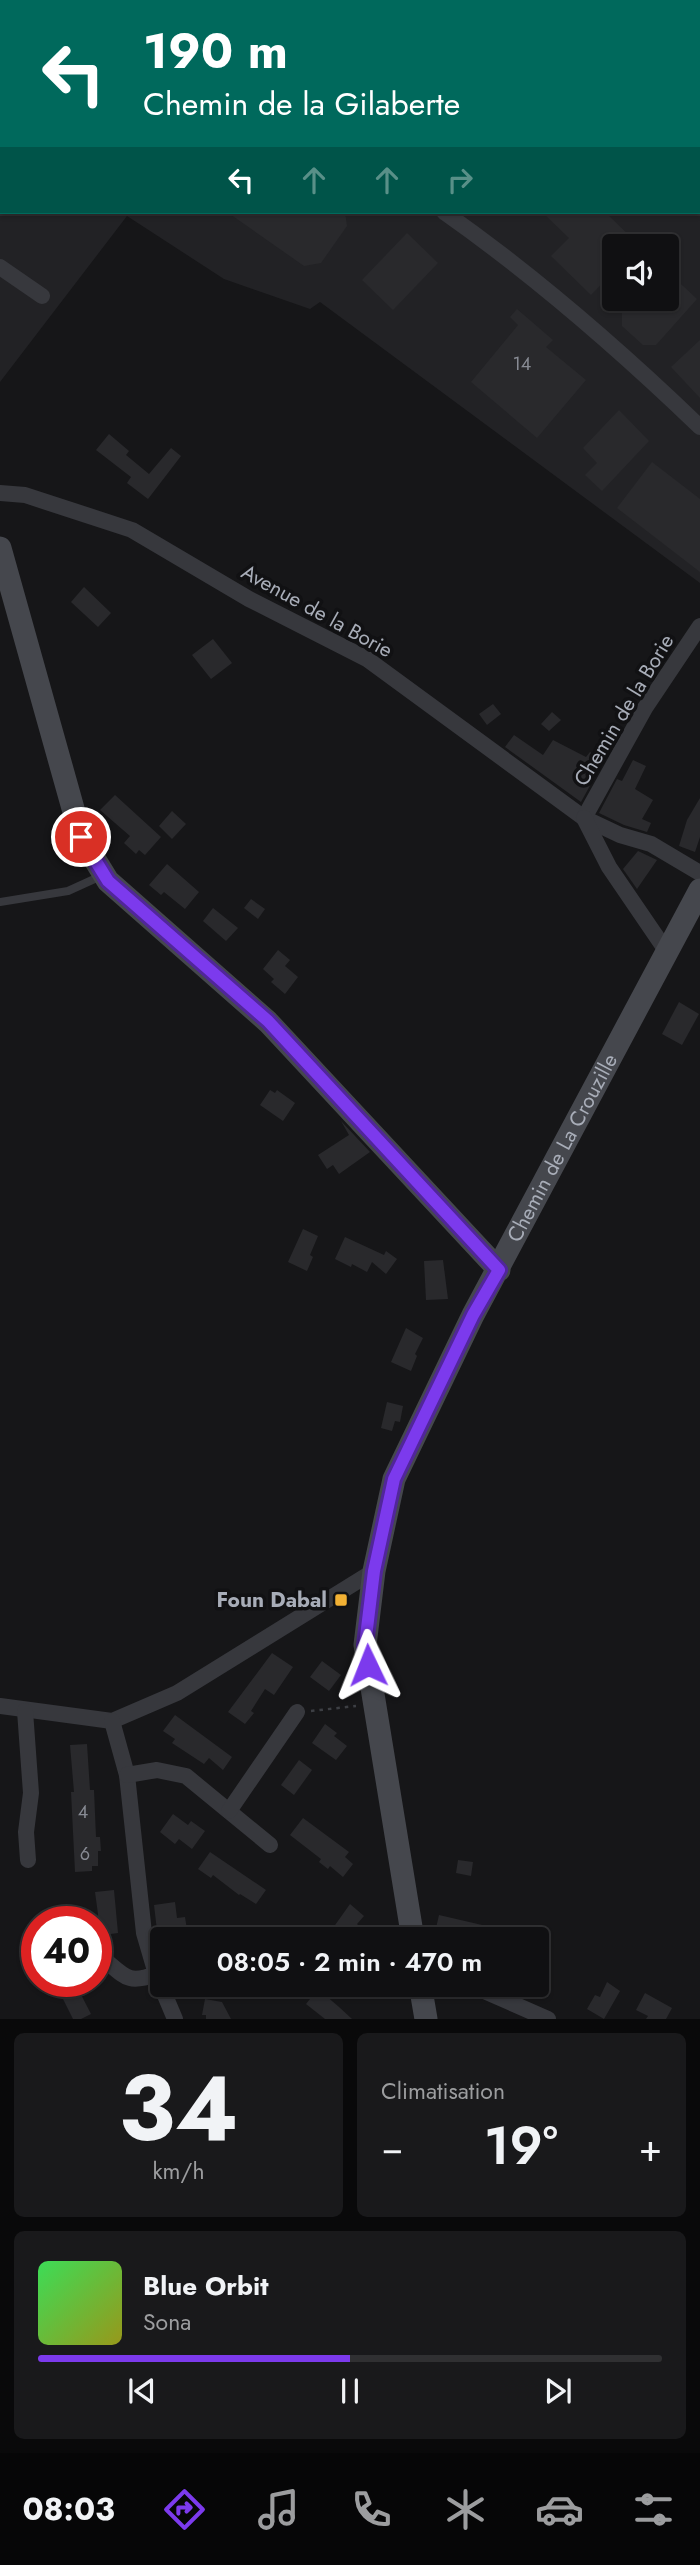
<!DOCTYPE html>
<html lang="fr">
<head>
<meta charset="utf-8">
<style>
  :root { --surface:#101012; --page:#19191b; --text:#f1f3f6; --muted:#9c9d9f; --line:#303032; --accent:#7c3aed }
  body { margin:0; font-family:Jost,sans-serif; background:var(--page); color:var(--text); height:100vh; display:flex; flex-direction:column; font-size:26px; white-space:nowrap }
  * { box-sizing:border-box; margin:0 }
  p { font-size:23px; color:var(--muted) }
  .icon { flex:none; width:38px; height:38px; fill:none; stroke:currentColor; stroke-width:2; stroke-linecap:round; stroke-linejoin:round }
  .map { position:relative; height:2019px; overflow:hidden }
  .details { display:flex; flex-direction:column; gap:14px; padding:14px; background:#09090a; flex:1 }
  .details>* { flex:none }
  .hud { position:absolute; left:0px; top:0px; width:700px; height:214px; box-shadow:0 2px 5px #0004,0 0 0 2px var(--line); background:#00695c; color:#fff; overflow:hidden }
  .buttons { position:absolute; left:602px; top:234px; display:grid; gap:14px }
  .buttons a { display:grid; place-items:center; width:77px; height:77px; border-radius:7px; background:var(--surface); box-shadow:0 2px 5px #0004,0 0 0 2px var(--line); font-size:35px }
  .speed { position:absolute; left:21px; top:1906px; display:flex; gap:14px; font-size:35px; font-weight:700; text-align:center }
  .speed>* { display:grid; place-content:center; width:91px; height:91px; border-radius:50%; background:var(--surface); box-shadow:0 2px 5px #0004,0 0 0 2px var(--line); line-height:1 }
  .speed .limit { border:10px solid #d22; background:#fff; color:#111 }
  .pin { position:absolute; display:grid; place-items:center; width:60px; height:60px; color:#fff; margin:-30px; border:4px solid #fff; border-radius:50%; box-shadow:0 2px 7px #0007 }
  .me { position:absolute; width:77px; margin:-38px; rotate:358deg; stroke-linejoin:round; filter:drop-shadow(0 0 5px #0008) }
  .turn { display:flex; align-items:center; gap:24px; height:147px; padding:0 28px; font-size:32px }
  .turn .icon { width:91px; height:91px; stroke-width:2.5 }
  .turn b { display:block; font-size:49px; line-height:60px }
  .lanes { display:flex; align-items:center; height:66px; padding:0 28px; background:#0003; justify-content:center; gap:35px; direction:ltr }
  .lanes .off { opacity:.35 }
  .big { font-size:52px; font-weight:600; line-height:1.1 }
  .details .card { flex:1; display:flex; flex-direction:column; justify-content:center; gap:10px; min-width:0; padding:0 24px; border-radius:10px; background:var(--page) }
  .details .dial { align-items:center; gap:0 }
  .dial b { font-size:91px; line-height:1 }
  .song { display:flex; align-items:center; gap:21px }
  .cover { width:84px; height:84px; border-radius:10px; background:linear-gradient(135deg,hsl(130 70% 55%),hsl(60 70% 35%)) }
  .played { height:7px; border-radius:4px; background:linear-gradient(90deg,var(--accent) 50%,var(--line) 50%) }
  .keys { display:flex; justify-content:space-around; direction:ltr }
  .heat { display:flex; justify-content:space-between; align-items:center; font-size:38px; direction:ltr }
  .details .tiles { flex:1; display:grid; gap:14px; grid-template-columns:1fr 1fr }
  .card:last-child { grid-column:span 2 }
  .trip { position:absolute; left:150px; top:1927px; width:399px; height:70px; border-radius:7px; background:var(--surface); box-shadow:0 2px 5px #0004,0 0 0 2px var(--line); font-weight:600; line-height:70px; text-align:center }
  .tab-bar { display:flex; height:112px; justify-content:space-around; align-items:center; background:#060607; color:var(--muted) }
  .tab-bar .icon { width:49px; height:49px }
  .tab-bar .on { color:var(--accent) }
  .tab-bar b { font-size:32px; color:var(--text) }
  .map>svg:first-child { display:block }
  .built { fill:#222225; fill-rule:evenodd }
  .building { fill:#29292c }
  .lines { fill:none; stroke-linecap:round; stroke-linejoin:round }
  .path { stroke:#3d3f44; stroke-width:2.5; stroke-dasharray:3.5 5; stroke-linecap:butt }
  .lane { stroke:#37383d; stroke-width:8 }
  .street { stroke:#37383d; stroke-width:16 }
  .secondary { stroke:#45474d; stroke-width:23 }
  .route-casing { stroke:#51269a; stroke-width:18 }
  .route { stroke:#7c3aed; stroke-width:12 }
  .poi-dot { fill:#f2b134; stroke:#111113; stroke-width:2.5 }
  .labels { text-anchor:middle; stroke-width:7; stroke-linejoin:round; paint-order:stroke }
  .number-label { font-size:18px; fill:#888b94 }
  .street-label { font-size:21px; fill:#a8adb8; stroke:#111113 }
  .poi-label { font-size:21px; font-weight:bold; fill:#a8adb8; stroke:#111113; text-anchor:end }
</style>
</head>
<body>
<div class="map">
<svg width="700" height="2019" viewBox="0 0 700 2019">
  <rect width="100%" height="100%" fill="#161618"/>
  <path class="built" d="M0,0h700v583l-380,-281 -10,7 -86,-30 -97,-63 -127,166zM2,2h696v210h-696zM614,247h53v52h-53z"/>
  <g class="building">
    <polygon points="227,212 345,212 347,226 321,263 304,266"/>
    <polygon points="542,212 605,212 641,247 614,247 614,271 591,295 551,256 569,238"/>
    <polygon points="407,233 438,263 393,310 362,280"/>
    <polygon points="667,271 697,299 656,345 643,345 622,326 622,310 610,299 667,299"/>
    <polygon points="517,309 553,340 546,347 586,380 537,438 471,382 518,325 510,317"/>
    <polygon points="700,340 700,398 671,367"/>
    <polygon points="619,410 649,441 602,491 585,475 597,463 583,448"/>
    <polygon points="109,434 129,451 126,455 149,474 171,448 181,456 148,499 127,483 131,477 96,450"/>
    <polygon points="652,462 700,499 700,572 617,508"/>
    <polygon points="84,587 111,613 98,627 71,602"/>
    <polygon points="213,639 232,663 211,679 192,655"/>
    <polygon points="493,704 501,714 487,725 479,714"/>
    <polygon points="552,712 561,720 549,731 541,724"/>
    <polygon points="514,735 543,755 553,740 586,757 590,752 600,758 594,770 598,771 581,802 505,747"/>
    <polygon points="633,760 646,766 635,789 653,800 642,819 651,823 647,832 624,825 599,813 617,779 622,781"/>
    <polygon points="115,795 161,837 145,855 139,850 136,854 124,843 130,836 100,810"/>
    <polygon points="700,798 700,837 695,852 679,846 687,820"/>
    <polygon points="172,811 186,824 172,839 159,826"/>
    <polygon points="638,851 657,860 637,889 623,869"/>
    <polygon points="167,864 199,892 185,909 164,892 161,895 149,885"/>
    <polygon points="251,899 265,909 258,919 244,908"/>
    <polygon points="213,908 238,928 226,941 203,921"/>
    <polygon points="278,950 290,960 285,966 298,977 285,994 271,982 274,979 263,969"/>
    <polygon points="679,1002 699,1014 682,1045 662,1034"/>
    <polygon points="270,1090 275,1093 277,1090 295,1103 283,1121 260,1105"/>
    <polygon points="341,1121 370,1152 339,1174 333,1165 327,1169 318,1155 349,1135"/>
    <polygon points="303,1229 318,1236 310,1255 313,1257 307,1271 288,1262"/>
    <polygon points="345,1237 384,1255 386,1251 397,1259 386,1274 372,1262 367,1272 352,1264 351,1267 335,1259"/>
    <polygon points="443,1260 448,1299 426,1300 424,1261"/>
    <polygon points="406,1328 423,1338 415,1354 417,1356 411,1371 391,1362"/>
    <polygon points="387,1402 403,1406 400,1422 395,1421 392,1431 381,1428"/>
    <polygon points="272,1653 293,1667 274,1695 265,1689 251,1711 254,1713 245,1724 228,1712"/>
    <polygon points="322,1661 341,1675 329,1691 310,1677"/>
    <polygon points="175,1715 232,1757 223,1770 209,1758 204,1764 172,1743 175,1739 163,1731"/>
    <polygon points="325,1724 337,1733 334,1736 347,1746 336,1760 312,1743"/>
    <polygon points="87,1744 90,1790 94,1790 96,1837 100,1837 101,1851 98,1851 98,1866 92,1866 92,1871 75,1872 71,1792 74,1792 70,1745"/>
    <polygon points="299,1760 312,1770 294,1795 281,1785"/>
    <polygon points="173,1814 188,1825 191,1821 205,1831 192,1849 179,1839 175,1844 160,1832"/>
    <polygon points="303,1818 349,1852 345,1857 353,1864 343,1877 330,1866 328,1869 319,1862 321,1859 290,1835"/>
    <polygon points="210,1852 266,1890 256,1904 240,1894 239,1895 213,1875 211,1878 198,1869"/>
    <polygon points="458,1860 473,1862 471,1876 456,1873"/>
    <polygon points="114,1890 118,1933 96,1936 98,1914 95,1892"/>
    <polygon points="175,1902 177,1918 185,1917 188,1936 158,1939 154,1905"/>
    <polygon points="350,1904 364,1916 357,1924 364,1931 357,1939 346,1939 333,1928"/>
    <polygon points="439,1915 495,1928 493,1939 474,1939 475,1937 454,1934 452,1939 434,1937"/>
    <polygon points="266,1925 284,1939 256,1939"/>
    <polygon points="74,1981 91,2014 81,2019 73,2019 58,1989"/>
    <polygon points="607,1982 620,1991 604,2019 587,2009 595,1995 600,1997"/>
    <polygon points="318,1989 339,2007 352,2019 325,2019 306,2004"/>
    <polygon points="645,1993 672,2008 666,2019 646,2019 648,2016 636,2010"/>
    <polygon points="205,1999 222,2002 231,2019 206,2019 206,2015 202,2015"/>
  </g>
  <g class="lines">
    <polyline class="path" points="311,1711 356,1706"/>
    <polyline class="lane" points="0,902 68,891 101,876"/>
    <g class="street">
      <polyline points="129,0 131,2"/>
      <polyline points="572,0 574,2"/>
      <polyline points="698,100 700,102"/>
      <path d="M444,212c91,64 176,138 256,215"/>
      <polyline points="0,267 42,296"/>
      <polyline points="0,493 25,495 132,530 249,599 367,659 584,818 620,835 651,844 700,873"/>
      <polyline points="584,818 645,708 700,626"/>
      <polyline points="584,818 609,867 667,952"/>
      <polyline points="0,1706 112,1721 177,1693 374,1571"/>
      <polyline points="25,1711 31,1793 26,1832 28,1860"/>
      <polyline points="112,1721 127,1775 144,1933 156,1974 175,2019"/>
      <polyline points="127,1775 157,1770 186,1776 270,1845"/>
      <polyline points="229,1811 297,1712"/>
      <path d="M105,1960c21,18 24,24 51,14"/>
      <polyline points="468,1984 548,2019"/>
    </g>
    <g class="secondary">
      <polyline points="0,548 81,837 108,881 268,1022 499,1270"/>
      <path id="s1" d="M413,1939l-48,-294 9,-74 20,-92 79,-164 227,-425"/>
      <polyline points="420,1984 426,2019"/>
    </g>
  </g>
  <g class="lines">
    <g class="route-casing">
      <polyline id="route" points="81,837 108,881 268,1021 499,1270 473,1315 394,1479 374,1571 365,1645 368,1665"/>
    </g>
    <use href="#route" class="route"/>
  </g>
  <rect class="poi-dot" x="334" y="1593" width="14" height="14" rx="3.5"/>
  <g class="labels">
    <g class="number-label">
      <text x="522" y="370">14</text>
      <text x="83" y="1818">4</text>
      <text x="85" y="1860">6</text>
    </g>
    <g class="street-label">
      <text transform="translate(317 611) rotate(29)" y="7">Avenue de la Borie</text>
      <text transform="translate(624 710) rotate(-59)" y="7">Chemin de la Borie</text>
      <text dy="7" stroke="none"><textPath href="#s1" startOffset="838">Chemin de La Crouzille</textPath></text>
    </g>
    <g class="poi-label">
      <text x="327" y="1607">Foun Dabal</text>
    </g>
  </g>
</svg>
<div class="buttons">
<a><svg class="icon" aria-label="sound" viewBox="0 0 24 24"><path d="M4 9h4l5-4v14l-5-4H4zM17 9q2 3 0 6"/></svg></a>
</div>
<div class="speed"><div class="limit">40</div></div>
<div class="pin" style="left:81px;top:837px;background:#d93025"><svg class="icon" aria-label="arrive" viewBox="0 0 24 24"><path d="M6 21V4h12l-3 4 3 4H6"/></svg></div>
<svg class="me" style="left:368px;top:1665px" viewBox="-20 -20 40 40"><path d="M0-17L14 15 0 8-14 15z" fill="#7c3aed" stroke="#fff" stroke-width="4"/></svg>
<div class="trip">08:05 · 2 min · 470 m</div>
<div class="hud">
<div class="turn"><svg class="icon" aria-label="left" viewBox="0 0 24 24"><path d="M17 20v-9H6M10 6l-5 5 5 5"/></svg><div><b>190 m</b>Chemin de la Gilaberte</div></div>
<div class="lanes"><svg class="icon" aria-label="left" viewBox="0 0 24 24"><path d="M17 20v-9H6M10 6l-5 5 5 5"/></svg><svg class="icon off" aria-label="ahead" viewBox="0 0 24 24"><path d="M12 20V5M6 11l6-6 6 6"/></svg><svg class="icon off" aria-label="ahead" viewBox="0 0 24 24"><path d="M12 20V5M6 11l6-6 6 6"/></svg><svg class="icon off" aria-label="right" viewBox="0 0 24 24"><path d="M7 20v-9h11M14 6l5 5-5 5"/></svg></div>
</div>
</div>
<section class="details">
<div class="tiles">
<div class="card dial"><b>34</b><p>km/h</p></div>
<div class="card"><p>Climatisation</p>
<div class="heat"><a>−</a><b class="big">19°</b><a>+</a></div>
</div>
<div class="card">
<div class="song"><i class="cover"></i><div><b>Blue Orbit</b><p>Sona</p></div></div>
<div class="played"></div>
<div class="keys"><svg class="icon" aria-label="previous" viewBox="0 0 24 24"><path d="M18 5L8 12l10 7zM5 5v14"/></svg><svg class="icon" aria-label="pause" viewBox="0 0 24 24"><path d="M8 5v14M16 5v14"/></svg><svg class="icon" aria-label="next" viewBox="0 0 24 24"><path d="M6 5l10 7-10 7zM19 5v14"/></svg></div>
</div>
</div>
</section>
<nav class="tab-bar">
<b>08:03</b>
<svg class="icon on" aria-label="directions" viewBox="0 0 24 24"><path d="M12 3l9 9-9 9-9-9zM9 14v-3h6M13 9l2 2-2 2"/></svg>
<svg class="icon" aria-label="music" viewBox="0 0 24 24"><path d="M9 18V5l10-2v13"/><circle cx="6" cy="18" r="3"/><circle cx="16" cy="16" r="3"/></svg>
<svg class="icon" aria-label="phone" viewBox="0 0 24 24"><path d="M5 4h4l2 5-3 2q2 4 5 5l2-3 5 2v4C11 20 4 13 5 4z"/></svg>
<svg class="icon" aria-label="climate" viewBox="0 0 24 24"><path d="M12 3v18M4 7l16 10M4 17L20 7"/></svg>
<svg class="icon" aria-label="car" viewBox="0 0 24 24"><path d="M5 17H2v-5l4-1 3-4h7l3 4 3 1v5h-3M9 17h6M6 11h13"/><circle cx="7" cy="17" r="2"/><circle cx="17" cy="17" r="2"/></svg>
<svg class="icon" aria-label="filters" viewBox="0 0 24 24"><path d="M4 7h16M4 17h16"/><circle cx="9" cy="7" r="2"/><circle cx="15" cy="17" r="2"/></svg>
</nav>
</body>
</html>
